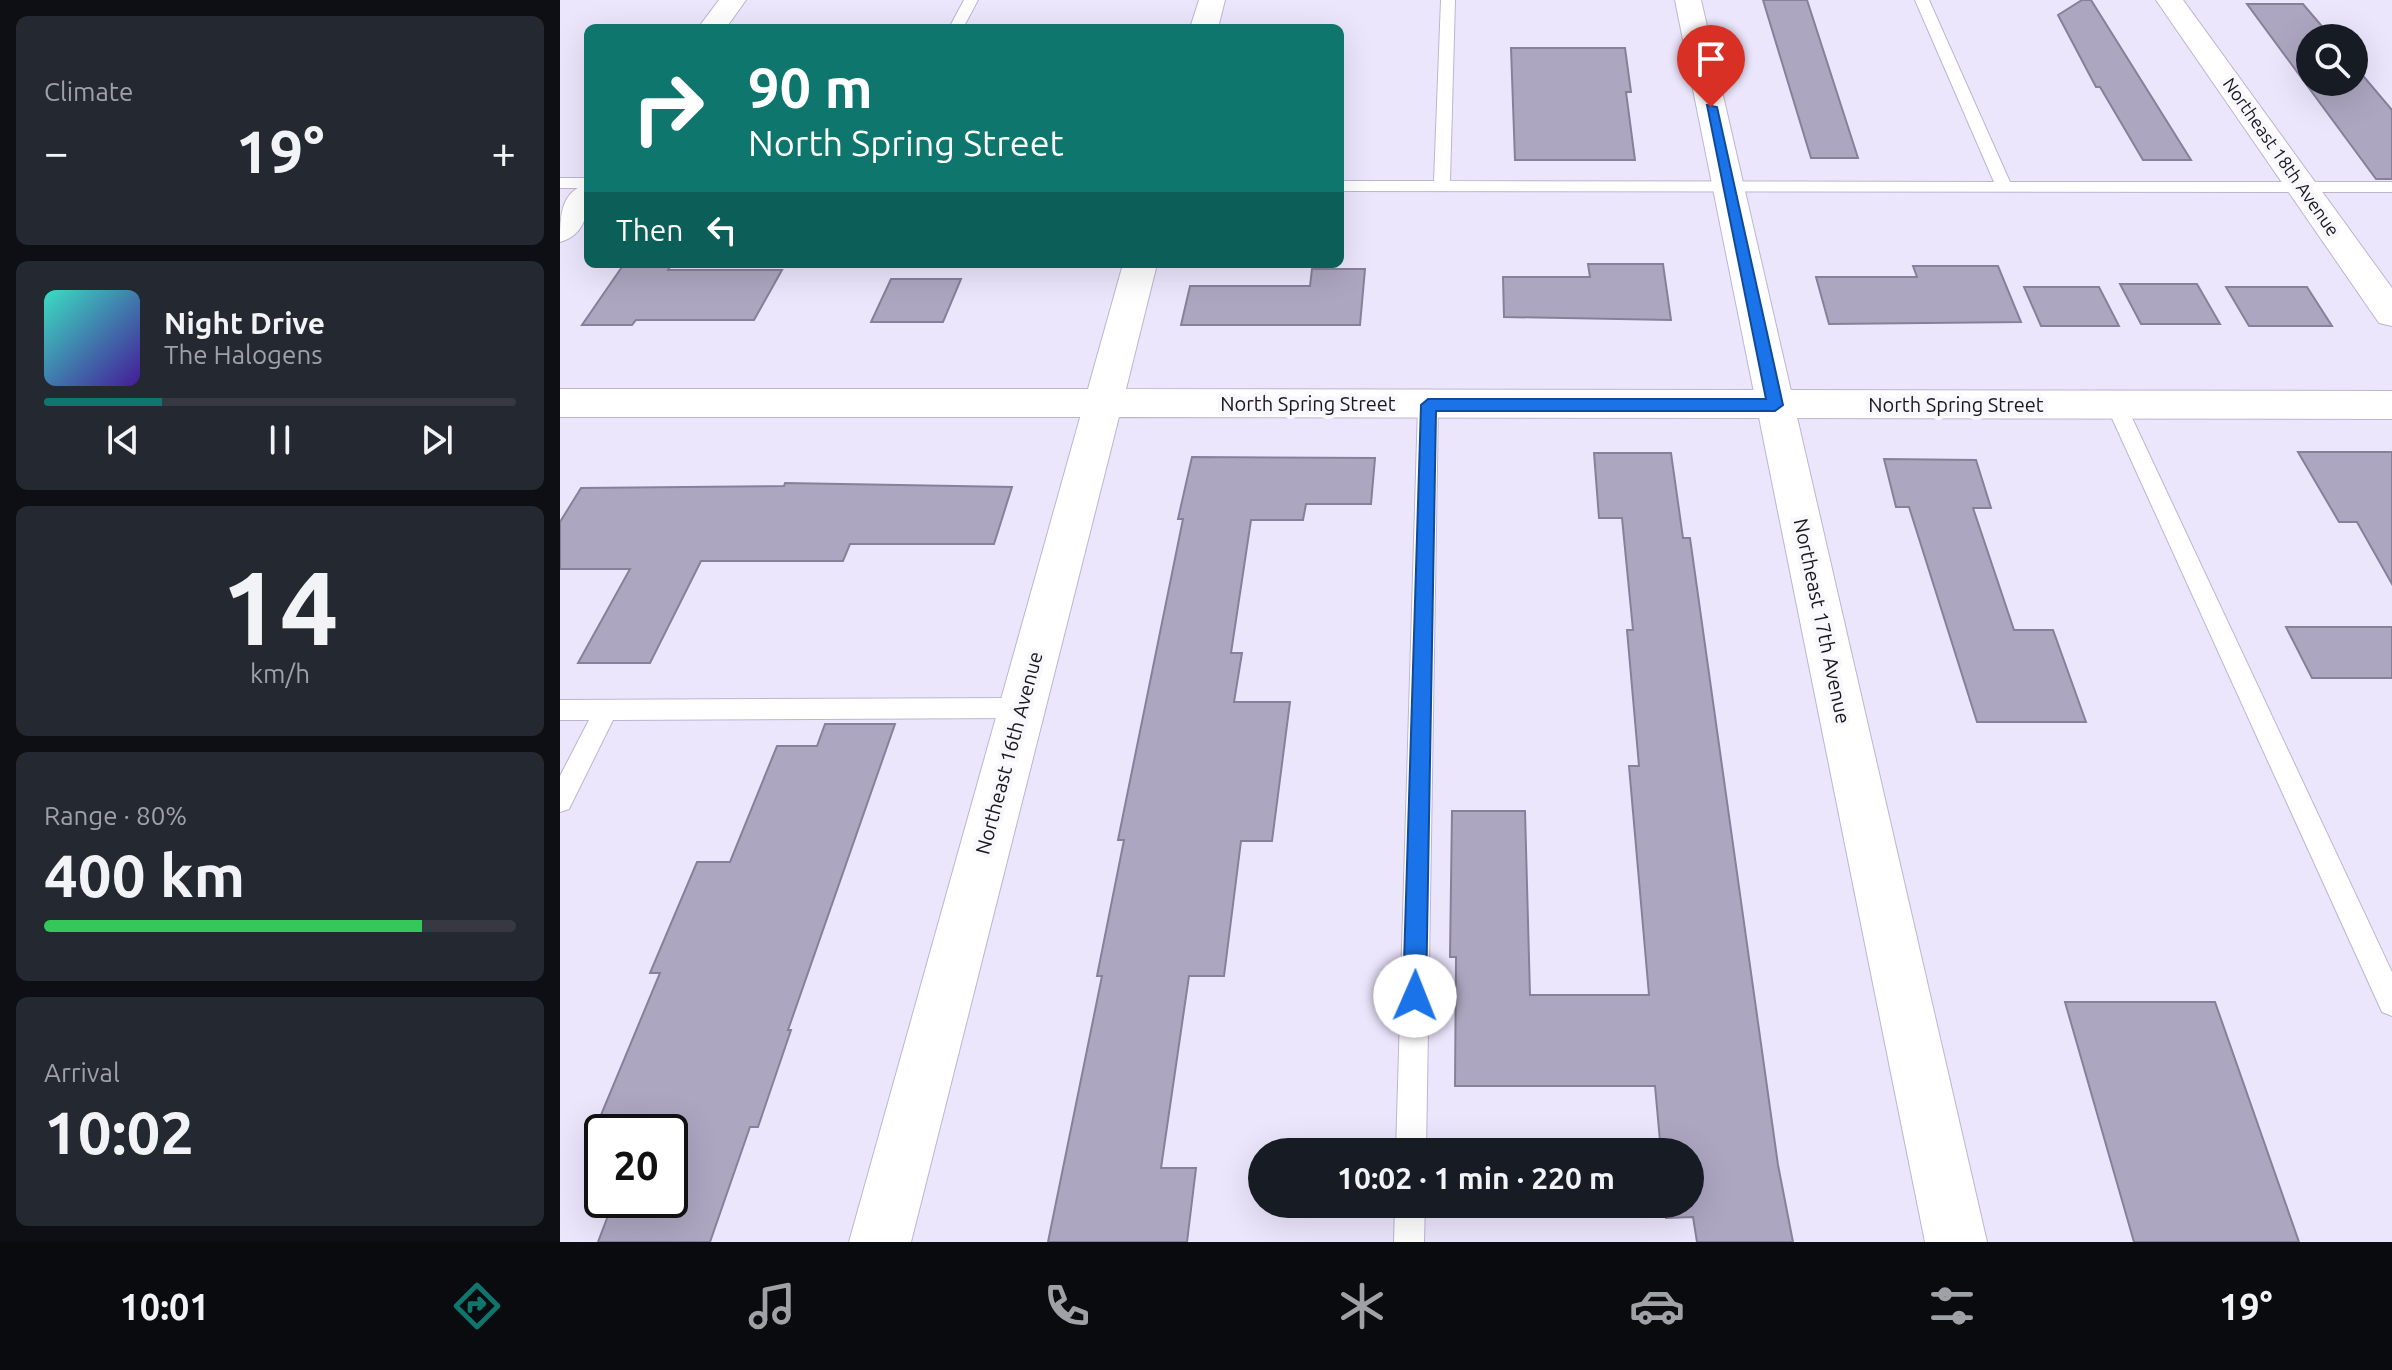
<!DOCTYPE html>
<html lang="en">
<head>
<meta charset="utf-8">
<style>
  :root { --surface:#171b24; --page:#242831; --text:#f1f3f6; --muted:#9ea1a6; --line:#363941; --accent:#0f766e }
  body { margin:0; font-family:Ubuntu,sans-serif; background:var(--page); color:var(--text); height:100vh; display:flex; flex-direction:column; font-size:30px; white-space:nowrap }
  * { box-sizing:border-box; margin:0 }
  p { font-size:26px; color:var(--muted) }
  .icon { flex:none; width:44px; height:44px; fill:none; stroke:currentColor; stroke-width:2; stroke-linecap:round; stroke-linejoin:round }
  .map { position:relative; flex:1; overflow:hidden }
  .sheet { display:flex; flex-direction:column; gap:16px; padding:16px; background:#0d0f14; width:560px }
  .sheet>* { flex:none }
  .banner { position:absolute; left:24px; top:24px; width:760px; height:244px; border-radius:12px; box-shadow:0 8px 32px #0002; background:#0f766e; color:#fff; overflow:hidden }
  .tools { position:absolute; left:1736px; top:24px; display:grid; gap:16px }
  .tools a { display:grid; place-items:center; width:72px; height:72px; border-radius:50%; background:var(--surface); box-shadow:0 8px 32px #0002; font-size:40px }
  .speed { position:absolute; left:24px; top:1114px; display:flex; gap:16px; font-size:40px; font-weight:700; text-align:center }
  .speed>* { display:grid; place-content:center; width:104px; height:104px; border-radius:50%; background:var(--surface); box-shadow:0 8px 32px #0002; line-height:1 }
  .speed .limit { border:4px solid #111; border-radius:12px; background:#fff; color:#111 }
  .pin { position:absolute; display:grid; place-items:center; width:68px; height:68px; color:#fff; margin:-82px -34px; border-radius:50% 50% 50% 0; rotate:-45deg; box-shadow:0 0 8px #0007 }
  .pin .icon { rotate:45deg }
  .me { position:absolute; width:88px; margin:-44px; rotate:1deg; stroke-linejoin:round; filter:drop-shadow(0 0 6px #0008) }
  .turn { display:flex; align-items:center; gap:28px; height:168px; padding:0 32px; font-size:36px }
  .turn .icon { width:104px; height:104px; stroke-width:2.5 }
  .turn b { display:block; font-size:56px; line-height:68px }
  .then { display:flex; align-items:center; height:76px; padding:0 32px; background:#0003; gap:16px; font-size:30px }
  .big { font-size:60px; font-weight:700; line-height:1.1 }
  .sheet .widget { flex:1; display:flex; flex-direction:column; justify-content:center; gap:12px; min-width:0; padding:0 28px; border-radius:12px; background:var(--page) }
  .sheet .dial { align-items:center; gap:0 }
  .dial b { font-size:104px; line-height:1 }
  .song { display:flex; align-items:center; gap:24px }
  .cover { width:96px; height:96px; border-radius:12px; background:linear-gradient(135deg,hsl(170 70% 55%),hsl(260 70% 35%)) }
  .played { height:8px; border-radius:4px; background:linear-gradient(90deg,var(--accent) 25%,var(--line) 25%) }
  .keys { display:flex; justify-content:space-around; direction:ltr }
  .heat { display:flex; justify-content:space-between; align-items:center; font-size:44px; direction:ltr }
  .charge { height:12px; border-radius:6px; background:linear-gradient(90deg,#34c759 80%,var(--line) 0) }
  .trip { position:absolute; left:688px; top:1138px; width:456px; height:80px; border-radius:40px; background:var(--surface); box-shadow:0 8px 32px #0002; font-weight:700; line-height:80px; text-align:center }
  .tab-bar { display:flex; height:128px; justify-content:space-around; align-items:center; background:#090b0e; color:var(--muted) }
  .tab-bar .icon { width:56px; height:56px }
  .tab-bar .on { color:var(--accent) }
  .tab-bar b { font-size:36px; color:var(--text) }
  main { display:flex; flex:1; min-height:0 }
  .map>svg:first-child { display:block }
  .building { fill:#ada6c1; stroke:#868099; stroke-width:2 }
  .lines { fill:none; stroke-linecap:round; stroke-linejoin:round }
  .service-casing { stroke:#bcb5d0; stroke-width:2 }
  .minor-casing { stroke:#bcb5d0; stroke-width:2 }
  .tertiary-casing { stroke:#bcb5d0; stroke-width:2 }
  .service { fill:#fff; fill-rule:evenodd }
  .minor { fill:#fff; fill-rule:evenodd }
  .tertiary { fill:#fff; fill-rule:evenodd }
  .route { fill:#1a73e8; stroke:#114b97; stroke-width:2 }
  .labels { text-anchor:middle; stroke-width:8; stroke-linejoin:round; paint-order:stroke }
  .far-street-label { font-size:18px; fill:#1a1721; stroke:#f8f7fc }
  .street-label { font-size:20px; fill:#1a1721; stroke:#f8f7fc }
</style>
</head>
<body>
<main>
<section class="sheet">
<div class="widget"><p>Climate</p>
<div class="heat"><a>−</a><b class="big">19°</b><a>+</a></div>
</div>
<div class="widget">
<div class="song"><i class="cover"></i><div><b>Night Drive</b><p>The Halogens</p></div></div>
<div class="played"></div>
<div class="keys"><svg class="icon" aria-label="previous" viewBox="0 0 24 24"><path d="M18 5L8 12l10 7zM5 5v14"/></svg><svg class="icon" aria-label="pause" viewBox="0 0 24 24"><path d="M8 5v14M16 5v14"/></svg><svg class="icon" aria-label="next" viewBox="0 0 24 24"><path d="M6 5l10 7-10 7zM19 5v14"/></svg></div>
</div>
<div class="widget dial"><b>14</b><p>km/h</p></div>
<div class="widget"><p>Range · 80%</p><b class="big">400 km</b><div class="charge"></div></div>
<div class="widget"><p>Arrival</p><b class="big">10:02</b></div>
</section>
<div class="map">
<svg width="1832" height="1242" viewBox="0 0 1832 1242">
  <rect width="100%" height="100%" fill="#ece6fd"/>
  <g class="building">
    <polygon points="1203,0 1247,0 1298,158 1251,158"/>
    <polygon points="1522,0 1531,0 1631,160 1583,160 1540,87 1536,87 1498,15"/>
    <polygon points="1687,4 1743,4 1772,38 1750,38 1750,82 1794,82 1794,65 1832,110 1832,179 1816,179"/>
    <polygon points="951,48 1065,48 1071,92 1066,92 1075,160 955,160"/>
    <polygon points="64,264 112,264 108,270 222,270 194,320 76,320 72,325 22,325"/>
    <polygon points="1028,264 1103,264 1111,320 944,317 943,277 1030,277"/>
    <polygon points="1353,266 1438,266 1461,322 1269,324 1256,277 1357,277"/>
    <polygon points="752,269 805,269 800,325 621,325 630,286 750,286"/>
    <polygon points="331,279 401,279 383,322 311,322"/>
    <polygon points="1560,284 1637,284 1660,324 1581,324"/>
    <polygon points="1464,287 1539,287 1559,326 1481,326"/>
    <polygon points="1666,287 1747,287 1772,326 1689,326"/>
    <polygon points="1738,452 1832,452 1832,584 1797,522 1779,522"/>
    <polygon points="1034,453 1111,453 1123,538 1130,538 1218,1165 1233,1242 1137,1242 1133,1217 1106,1218 1105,1204 1130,1204 1130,1152 1101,1152 1095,1086 895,1086 896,957 890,957 892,811 965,811 970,995 1089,995 1069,766 1079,766 1067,630 1073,630 1062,518 1039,518"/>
    <polygon points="632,457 815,458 811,504 746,504 743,520 691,520 671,653 682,653 674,702 730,702 712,841 681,841 664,976 629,976 601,1168 636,1168 627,1242 488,1242 542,976 537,976 564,840 558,840 623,519 618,519"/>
    <polygon points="1324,459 1416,460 1431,508 1413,508 1454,630 1493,630 1526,722 1417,722 1349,507 1336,507"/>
    <polygon points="225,483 452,487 434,544 290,544 283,561 141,561 90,663 18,663 70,569 0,569 0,522 21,488 224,486"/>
    <polygon points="1726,627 1832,627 1832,678 1752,678"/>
    <polygon points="265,724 335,724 228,1030 231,1030 198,1127 190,1127 150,1242 38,1242 54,1200 110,1200 110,1132 81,1132 83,1127 36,1127 100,973 90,973 137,862 170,862 217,746 257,746"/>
    <polygon points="1505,1002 1655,1002 1739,1242 1574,1242"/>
  </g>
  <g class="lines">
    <g class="service-casing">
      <g id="service">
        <polygon points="404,0 418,0 403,28 389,28"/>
        <polygon points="881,0 895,0 890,181 1434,182 1355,0 1369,0 1450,182 1832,182 1832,192 780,191 780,181 874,181"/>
        <rect x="0" y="178" width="28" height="10"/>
        <polygon points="868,398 878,405 866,1152 836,1152 858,405"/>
        <polygon points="1556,398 1566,405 1832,972 1832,1016 1822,1012 1546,405"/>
        <polygon points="461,698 469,701 473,708 469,715 461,718 53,720 9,809 0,812 0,776 29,720 0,720 0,700"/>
        <polygon points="835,1204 865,1204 864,1242 834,1242"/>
      </g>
    </g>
    <g class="minor-casing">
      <g id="minor">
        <polygon points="159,0 186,0 166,28 138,28"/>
        <polygon points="1115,0 1141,0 1427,1242 1365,1242"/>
        <polygon points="1596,0 1623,0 1832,288 1832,326 1819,323"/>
        <path d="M28,184c0,25 0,50 -28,58 0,-25 0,-51 28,-58z"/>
        <polygon points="0,389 543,389 556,393 562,403 556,413 543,417 0,417"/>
      </g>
    </g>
    <g class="tertiary-casing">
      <g id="tertiary">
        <polygon points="639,0 665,0 658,28 630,28"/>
        <polygon points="563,264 597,264 566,389 1832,391 1832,419 559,417 351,1242 289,1242"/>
      </g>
    </g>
    <use href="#service" class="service"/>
    <use href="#minor" class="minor"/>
    <use href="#tertiary" class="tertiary"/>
  </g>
  <polygon class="route" points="1147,105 1157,107 1223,405 1215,411 876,411 866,996 863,1004 855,1008 847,1004 843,996 861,405 868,399 1206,399"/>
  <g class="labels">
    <g class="far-street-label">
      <text transform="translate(1721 157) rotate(55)" y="6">Northeast 18th Avenue</text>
    </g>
    <g class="street-label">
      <text x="748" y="411">North Spring Street</text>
      <text x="1396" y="412">North Spring Street</text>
      <text transform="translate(1262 621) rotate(78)" y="7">Northeast 17th Avenue</text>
      <text transform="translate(449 753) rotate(-75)" y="7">Northeast 16th Avenue</text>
    </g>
  </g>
</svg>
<div class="tools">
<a><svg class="icon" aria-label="search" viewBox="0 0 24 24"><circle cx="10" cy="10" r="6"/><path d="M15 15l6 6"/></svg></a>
</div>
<div class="speed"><div class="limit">20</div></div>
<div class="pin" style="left:1151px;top:107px;background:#d93025"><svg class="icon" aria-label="arrive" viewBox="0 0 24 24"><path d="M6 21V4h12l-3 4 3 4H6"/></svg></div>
<svg class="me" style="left:855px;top:996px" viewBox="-20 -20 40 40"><circle r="19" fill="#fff"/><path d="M0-13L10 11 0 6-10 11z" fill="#1a73e8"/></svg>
<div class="trip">10:02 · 1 min · 220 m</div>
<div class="banner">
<div class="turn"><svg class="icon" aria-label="right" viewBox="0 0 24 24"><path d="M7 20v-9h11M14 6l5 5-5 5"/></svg><div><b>90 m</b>North Spring Street</div></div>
<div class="then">Then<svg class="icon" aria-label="left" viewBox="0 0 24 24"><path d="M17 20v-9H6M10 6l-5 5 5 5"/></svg></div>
</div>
</div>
</main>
<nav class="tab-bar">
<b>10:01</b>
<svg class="icon on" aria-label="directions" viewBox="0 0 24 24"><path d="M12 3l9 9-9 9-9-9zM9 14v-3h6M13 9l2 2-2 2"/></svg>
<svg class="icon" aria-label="music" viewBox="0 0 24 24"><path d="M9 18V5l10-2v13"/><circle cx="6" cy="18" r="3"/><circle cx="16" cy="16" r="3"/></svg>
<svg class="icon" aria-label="phone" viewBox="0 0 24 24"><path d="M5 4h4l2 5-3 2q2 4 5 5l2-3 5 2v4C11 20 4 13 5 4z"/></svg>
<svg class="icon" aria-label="climate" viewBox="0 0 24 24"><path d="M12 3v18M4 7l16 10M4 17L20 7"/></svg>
<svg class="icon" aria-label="car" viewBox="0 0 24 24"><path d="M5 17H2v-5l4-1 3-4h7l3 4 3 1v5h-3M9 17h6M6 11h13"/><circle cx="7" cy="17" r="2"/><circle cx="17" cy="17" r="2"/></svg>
<svg class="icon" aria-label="filters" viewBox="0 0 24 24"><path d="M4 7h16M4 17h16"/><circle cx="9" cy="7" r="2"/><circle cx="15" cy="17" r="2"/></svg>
<b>19°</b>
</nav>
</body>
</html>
